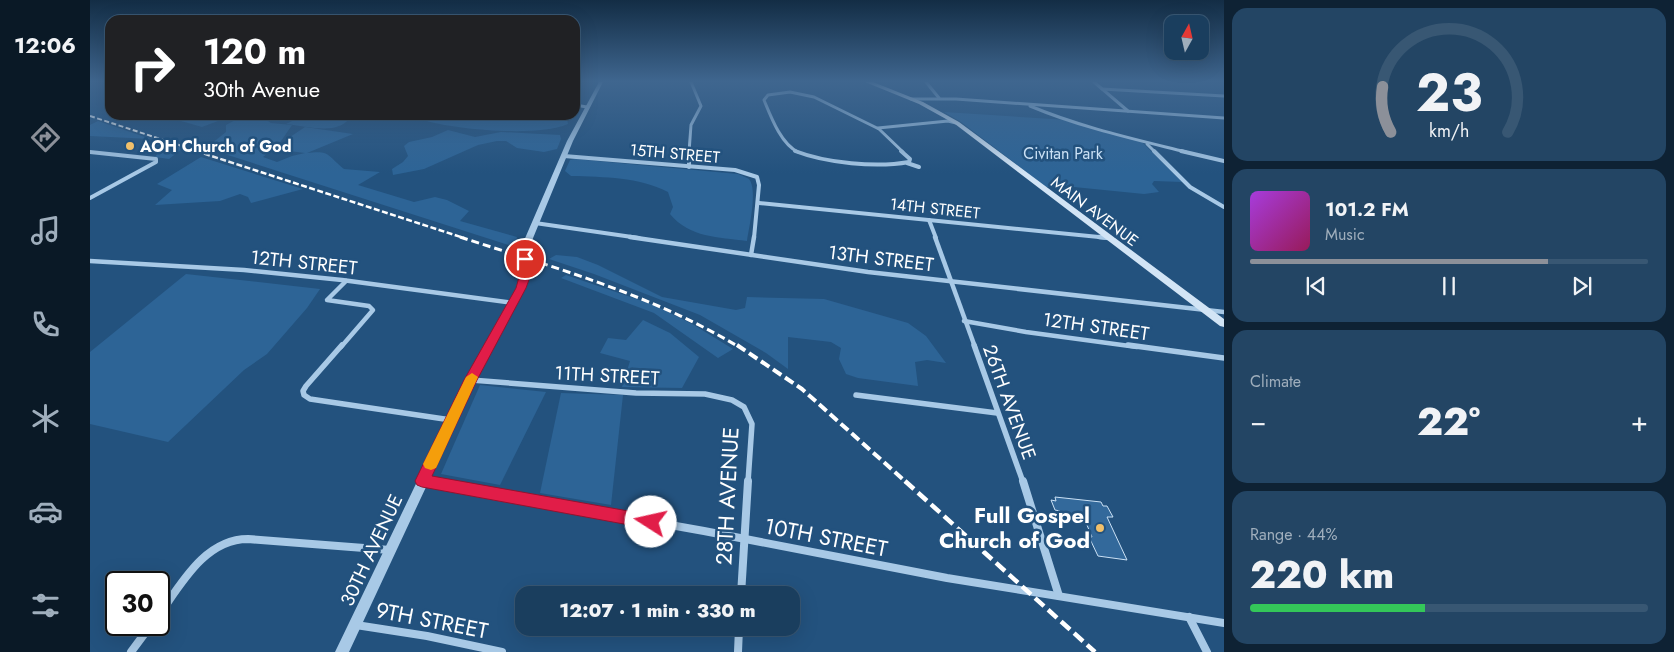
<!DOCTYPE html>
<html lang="en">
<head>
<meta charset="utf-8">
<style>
  :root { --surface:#1a3e5e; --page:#234564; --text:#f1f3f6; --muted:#9faebc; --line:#385773; --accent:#8c9099 }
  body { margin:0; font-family:Jost,sans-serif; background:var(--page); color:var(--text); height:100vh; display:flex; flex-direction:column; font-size:19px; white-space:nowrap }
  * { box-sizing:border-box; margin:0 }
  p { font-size:16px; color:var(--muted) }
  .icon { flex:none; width:28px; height:28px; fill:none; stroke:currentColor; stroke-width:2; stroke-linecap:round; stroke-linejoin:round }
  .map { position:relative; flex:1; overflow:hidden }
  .side { display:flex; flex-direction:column; gap:8px; padding:8px; background:#0e2234; width:450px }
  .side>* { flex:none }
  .guide { position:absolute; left:15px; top:15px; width:475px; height:105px; border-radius:15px; box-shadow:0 5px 20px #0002,0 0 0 1px var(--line); background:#202124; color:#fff; overflow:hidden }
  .needle { width:32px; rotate:8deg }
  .buttons { position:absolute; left:1074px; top:15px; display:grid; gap:10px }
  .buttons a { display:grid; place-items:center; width:45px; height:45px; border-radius:10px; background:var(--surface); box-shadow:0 5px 20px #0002,0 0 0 1px var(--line); font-size:25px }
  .speed { position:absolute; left:15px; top:571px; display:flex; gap:10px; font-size:25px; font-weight:700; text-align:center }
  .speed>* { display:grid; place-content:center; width:65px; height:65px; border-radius:50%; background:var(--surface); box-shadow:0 5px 20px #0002,0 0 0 1px var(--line); line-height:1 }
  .speed .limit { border:2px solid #111; border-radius:8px; background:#fff; color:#111 }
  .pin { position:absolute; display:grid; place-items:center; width:42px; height:42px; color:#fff; margin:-21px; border:2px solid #fff; border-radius:50%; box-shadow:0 1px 5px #0007 }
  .me { position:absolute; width:55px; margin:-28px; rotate:280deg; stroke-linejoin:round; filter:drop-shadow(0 0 4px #0008) }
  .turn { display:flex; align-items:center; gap:18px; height:105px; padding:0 15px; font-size:22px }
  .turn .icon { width:65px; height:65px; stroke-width:2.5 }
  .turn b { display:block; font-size:35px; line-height:42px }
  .big { font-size:38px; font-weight:800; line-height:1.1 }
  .side .tile { flex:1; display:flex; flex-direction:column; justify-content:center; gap:8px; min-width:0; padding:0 18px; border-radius:15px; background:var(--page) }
  .side .dial { align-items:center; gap:0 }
  .dial svg { height:130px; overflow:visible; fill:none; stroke:var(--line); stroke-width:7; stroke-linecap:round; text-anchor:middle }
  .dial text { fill:var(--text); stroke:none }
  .song { display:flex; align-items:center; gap:15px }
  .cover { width:60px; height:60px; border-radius:8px; background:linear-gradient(135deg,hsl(280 70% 55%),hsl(330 70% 35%)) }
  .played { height:5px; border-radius:2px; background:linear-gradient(90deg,var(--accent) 75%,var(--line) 75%) }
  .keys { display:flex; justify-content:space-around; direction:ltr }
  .heat { display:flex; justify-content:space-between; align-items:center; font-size:28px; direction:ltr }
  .charge { height:8px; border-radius:4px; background:linear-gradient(90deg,#34c759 44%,var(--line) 0) }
  .trip { position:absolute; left:425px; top:586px; width:285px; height:50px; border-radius:15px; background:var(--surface); box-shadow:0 5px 20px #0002,0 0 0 1px var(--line); font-weight:800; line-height:50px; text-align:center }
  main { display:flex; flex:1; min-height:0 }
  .tabs { display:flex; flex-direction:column; width:90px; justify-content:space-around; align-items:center; background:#0a1926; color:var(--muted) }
  .tabs .icon { width:35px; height:35px }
  .tabs .on { color:var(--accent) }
  .tabs b { font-size:22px; color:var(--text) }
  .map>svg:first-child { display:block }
  .green { fill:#2d6496 }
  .building { fill:#33699b; stroke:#cbe1f5 }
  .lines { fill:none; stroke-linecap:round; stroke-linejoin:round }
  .minor-far4 { stroke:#a8c9e6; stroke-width:3 }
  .minor-far3 { stroke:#a8c9e6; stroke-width:4 }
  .minor-far2 { stroke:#a8c9e6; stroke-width:4.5 }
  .minor-far1 { stroke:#a8c9e6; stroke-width:5.5 }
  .minor { stroke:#a8c9e6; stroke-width:8 }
  .tertiary { fill:#a8c9e6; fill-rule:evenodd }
  .secondary { fill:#d2e4f5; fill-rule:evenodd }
  .rail-far4 { stroke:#fff; stroke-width:2; stroke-dasharray:5 2.5; stroke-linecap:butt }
  .rail-far3 { stroke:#fff; stroke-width:2.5; stroke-dasharray:6 2.5; stroke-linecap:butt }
  .rail-far2 { stroke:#fff; stroke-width:3; stroke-dasharray:8 4; stroke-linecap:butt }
  .rail-far1 { stroke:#fff; stroke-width:4; stroke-dasharray:10 4.5; stroke-linecap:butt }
  .rail { stroke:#fff; stroke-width:4.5; stroke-dasharray:12 5.5; stroke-linecap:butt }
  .route { fill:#e11d48; stroke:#92132f }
  .slow { fill:#f59e0b }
  .poi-dot { fill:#f1c06b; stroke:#23527e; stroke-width:2 }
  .labels { text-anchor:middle; stroke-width:5; stroke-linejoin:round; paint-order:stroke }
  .far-poi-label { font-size:16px; font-weight:bold; fill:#fff; stroke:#23527e; text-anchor:start }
  .far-street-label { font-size:16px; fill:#fff; stroke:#23527e }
  .far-park-label { font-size:16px; fill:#cbe1f5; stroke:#23527e }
  .street-label { font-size:19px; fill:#fff; stroke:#23527e }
  .near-street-label { font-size:22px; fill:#fff; stroke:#23527e }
  .near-poi-label { font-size:22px; font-weight:bold; fill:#fff; stroke:#23527e; text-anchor:end }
</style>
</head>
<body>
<main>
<nav class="tabs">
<b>12:06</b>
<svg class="icon on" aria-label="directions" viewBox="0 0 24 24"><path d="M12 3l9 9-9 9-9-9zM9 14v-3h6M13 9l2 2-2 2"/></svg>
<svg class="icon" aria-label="music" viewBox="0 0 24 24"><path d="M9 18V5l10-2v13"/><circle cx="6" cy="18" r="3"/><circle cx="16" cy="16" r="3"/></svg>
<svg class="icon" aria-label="phone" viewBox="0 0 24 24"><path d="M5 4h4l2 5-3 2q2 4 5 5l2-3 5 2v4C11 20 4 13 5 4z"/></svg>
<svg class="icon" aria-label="climate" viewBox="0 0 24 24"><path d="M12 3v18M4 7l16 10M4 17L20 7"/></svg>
<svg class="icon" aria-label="car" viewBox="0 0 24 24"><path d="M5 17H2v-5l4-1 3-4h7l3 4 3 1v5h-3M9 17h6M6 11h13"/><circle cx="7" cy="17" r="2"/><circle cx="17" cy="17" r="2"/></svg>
<svg class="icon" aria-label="filters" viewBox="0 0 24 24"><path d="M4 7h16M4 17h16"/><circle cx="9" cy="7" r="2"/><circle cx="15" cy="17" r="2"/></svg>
</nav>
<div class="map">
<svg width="1134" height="652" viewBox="0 0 1134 652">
  <rect width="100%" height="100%" fill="#23527e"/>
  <g class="green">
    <polygon points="854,112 978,120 1052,142 1092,182 1064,181 1062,184 1069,192 1054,194 974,186 956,187 871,122"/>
    <polygon points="70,115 144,115 112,127"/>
    <path d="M214,115h48c-13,22 -44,11 -66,9z"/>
    <path d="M348,115h128l2,9c-29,13 -110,6 -141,-3z"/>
    <path d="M170,116l11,7 21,2 -13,19 -16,13 14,5 15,-6 13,-3 -16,-2 -4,-4 2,-8 18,-12 48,7 -46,19c23,-3 20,2 37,16l36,3 -22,13 56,17 21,-5 12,3 22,11 -9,10 57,16 -2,10 -309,-99 20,-16v-7l15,-8z"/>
    <polygon points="8,121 61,139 0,136 0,125"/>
    <polygon points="358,130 385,137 411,132 470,135 471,139 467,149 454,152 427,148 416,141 407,141 388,145 334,169 303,175 302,169 313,162 318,156 314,146 319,142 342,137"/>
    <polygon points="67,141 93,148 79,159 65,157 71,149 64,142"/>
    <polygon points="111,157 213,189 161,203 158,197 150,194 130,201 65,205 82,190 67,184"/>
    <path d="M485,159l163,15c4,2 8,3 11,5 9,11 0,48 -2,62 -29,-4 -57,-3 -77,-27l3,-7 -5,-15c-30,-15 -63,-15 -97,-16l-6,-5 5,-11z"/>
    <polygon points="466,255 487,257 508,265 572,297 646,310 655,308 657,297 734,299 818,323 836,336 856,363 837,360 825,362 828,386 768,378 756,374 749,359 751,348 741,342 698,337 698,369 676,353 610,315 504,274 459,259"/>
    <polygon points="96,274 230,289 217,308 177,354 154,370 78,442 0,424 0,352"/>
    <polygon points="476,275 564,305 604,325 643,349 628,358 564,313 471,278"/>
    <polygon points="553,320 580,333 609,357 592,388 532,387 540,361 510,353 518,338 536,340"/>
    <polygon points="390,385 456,392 410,485 351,474"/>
    <polygon points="471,393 533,395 521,505 450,493"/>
  </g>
  <polygon class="building" points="965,497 1011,502 1013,506 1017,506 1023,517 1017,517 1037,560 1008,556 999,537 1002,537 994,518 972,515 970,511 965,510 961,500 966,501"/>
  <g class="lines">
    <g class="minor-far4">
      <polyline points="836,82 849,98"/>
      <polyline points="1004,82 1038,111"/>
      <polyline points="1012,89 1134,96"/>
      <polyline points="821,99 866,99 1134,118"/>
      <polyline points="485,105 497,107"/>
      <path d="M940,106c50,21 104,33 156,46"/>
      <polyline points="788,128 858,121 866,123"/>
      <polyline points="1057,144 1065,152"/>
      <polyline points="599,152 601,125 611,106 601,82"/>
      <path d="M708,152c-17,-8 -27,-35 -34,-52l4,-5 22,-3 24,5 65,32 24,23"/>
    </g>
    <g class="minor-far3">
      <polyline points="599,151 599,167"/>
      <path d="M705,151c31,12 81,17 114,11l1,-3 -9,-8"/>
      <polyline points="1064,151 1100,187 1134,207"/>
      <polyline points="1091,151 1134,161"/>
      <polyline points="0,152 66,159 66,162 0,198"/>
      <polyline points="474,156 645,170 667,177 669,185 664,238"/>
      <polyline points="817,163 829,167"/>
      <polyline points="669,203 1019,238"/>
      <polyline points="839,220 846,238"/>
      <polyline points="445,223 549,238"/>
    </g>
    <g class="minor-far2">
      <polyline points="540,237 778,272 1134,312"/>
      <polyline points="845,237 885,347"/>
      <polyline points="1009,237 1019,238"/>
      <polyline points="661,255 664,237"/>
      <polyline points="0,261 154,270 252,280 423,303"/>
      <polyline points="874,321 936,332 1047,347"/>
      <polyline points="251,347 283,310 279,306 237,300 256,281"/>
    </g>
    <g class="minor-far1">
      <polyline points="252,345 216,386 213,391 214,395 220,399 361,420"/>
      <polyline points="884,345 933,482"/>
      <polyline points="1038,345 1134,358"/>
      <polyline points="381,380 546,393 615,394 642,400 654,407 662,424 658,482"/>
      <polyline points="766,395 907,413"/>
      <polyline points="332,481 340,482"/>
    </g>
    <g class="minor">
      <polyline points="333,481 614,531 857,578 1134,623"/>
      <polyline points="933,481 969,596"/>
      <polyline points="651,595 658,481"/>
      <path d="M69,615c22,-31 46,-76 89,-76l142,11"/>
      <polyline points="1099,617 1117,652"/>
      <polyline points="266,625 337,636 412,652"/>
      <polyline points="41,652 61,625"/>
      <polyline points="648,652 649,628"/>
    </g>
    <polygon class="tertiary" points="509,82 513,82 483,141 441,243 439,277 435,288 386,380 259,652 245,652 376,380 427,288 431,277 433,243 477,141"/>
    <polygon class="secondary" points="775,82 783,82 833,102 869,122 1134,319 1134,327 1130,326 865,124 829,104"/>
    <polyline class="rail-far4" points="0,116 110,152"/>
    <polyline class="rail-far3" points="106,151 374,238"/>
    <path class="rail-far2" d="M370,237c95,31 193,58 279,110"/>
    <polyline class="rail-far1" points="647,345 712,389 816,482"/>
    <polyline class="rail" points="815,481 1005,652"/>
  </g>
  <linearGradient id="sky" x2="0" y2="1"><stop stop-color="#132d45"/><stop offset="0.47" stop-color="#3f668f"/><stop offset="1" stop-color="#3f668f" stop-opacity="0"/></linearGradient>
  <rect width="1134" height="173" fill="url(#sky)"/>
  <polygon class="route" points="435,256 440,259 440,277 436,288 387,380 342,476 561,515 566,517 569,522 566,527 561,529 332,487 327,485 325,481 374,380 426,288 429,277 430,259"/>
  <polygon class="slow" points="382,373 388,377 348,464 346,468 341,470 335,468 333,464 376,377"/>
  <g class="poi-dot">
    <circle cx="40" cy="146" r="5"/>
    <circle cx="1010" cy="528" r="5"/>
  </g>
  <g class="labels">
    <g class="far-poi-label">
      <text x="50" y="152">AOH Church of God</text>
    </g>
    <g class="far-street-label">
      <text transform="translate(585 153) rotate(5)" y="6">15TH STREET</text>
      <text transform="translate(845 208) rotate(6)" y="6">14TH STREET</text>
      <text transform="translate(1005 211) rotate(37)" y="6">MAIN AVENUE</text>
    </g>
    <g class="far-park-label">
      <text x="973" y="159">Civitan Park</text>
    </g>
    <g class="street-label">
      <text transform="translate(791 258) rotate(7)" y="7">13TH STREET</text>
      <text transform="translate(214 262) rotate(6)" y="7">12TH STREET</text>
      <text transform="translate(1006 326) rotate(8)" y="7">12TH STREET</text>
      <text transform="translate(517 375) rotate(3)" y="7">11TH STREET</text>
      <text transform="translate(920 402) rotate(70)" y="7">26TH AVENUE</text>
      <text transform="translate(281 550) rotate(-65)" y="7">30TH AVENUE</text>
    </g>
    <g class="near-street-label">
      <text transform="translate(637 496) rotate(-87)" y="8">28TH AVENUE</text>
      <text transform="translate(736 537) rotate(11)" y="8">10TH STREET</text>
      <text transform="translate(342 620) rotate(11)" y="8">9TH STREET</text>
    </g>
    <g class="near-poi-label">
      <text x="1000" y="523">Full Gospel<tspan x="1000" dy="25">Church of God</tspan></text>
    </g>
  </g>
</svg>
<div class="buttons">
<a><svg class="needle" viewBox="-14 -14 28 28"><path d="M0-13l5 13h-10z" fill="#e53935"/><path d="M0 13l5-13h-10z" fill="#9faebc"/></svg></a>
</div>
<div class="speed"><div class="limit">30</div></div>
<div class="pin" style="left:435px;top:259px;background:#d93025"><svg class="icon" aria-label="arrive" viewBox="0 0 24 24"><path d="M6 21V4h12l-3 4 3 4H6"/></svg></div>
<svg class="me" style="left:561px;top:522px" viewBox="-20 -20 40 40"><circle r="19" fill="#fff"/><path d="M0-13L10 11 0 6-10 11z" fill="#e11d48"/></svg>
<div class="trip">12:07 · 1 min · 330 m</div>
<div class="guide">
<div class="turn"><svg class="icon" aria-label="right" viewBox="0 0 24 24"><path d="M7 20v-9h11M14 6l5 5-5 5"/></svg><div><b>120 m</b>30th Avenue</div></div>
</div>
</div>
<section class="side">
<div class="tile dial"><svg viewBox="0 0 100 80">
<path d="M14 69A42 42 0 1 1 86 69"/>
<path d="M14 69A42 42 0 0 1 9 41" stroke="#8c9099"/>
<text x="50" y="56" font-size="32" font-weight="700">23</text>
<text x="50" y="72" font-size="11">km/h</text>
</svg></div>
<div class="tile">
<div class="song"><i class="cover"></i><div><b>101.2 FM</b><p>Music</p></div></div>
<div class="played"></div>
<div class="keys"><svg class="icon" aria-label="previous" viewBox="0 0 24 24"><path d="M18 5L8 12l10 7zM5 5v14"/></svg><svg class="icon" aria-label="pause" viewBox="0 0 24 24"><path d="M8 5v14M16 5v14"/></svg><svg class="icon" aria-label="next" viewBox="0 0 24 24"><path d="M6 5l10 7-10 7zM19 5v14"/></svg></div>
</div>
<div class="tile"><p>Climate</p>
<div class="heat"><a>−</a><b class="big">22°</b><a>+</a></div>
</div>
<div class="tile"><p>Range · 44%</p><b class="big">220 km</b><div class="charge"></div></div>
</section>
</main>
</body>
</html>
